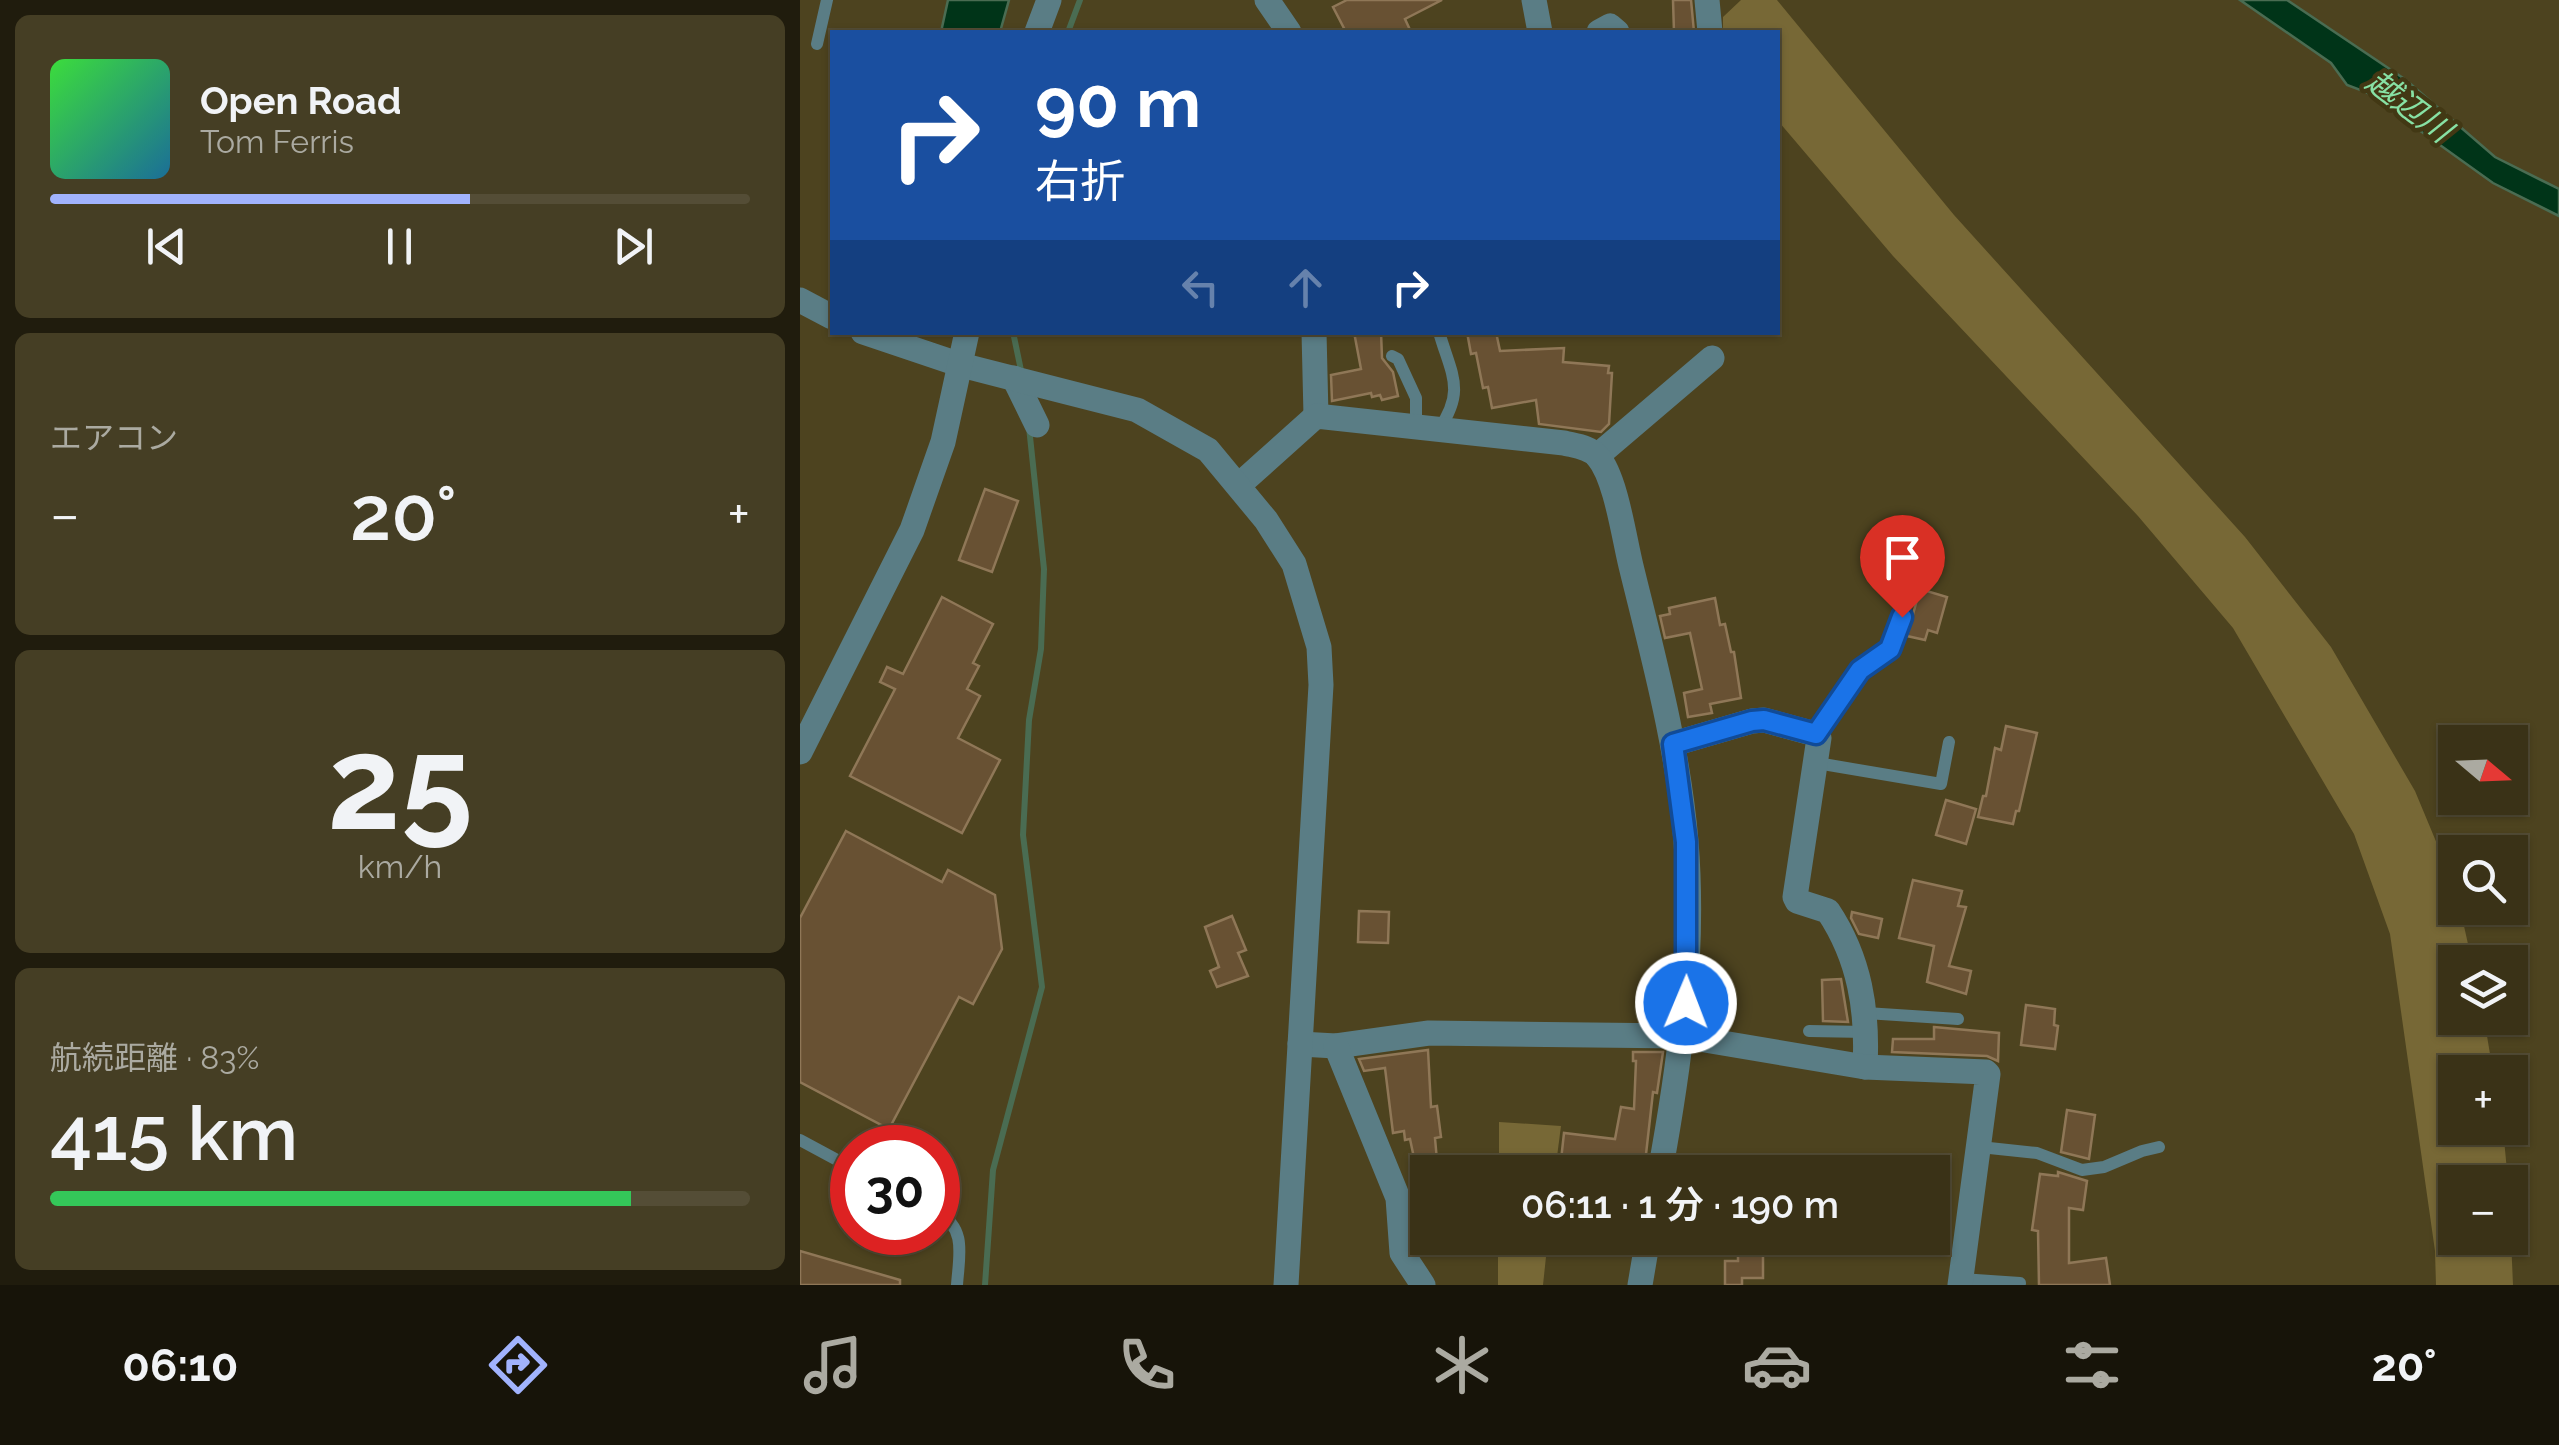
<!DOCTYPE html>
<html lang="ja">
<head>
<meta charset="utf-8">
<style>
  :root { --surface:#3a3217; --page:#453e24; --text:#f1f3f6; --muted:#abaaa1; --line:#544d36; --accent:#a1b3fd }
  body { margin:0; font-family:Raleway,"Noto Sans JP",sans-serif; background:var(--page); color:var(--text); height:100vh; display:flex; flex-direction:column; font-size:38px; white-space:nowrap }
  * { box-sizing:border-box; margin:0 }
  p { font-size:32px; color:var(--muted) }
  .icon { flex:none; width:55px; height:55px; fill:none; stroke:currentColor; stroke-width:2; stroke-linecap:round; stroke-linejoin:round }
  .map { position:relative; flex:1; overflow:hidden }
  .details { display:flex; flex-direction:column; gap:15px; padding:15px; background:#201c0d; width:800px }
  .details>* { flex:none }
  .hud { position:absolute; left:30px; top:30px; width:950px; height:305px; border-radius:0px; box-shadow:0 2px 8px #0004,0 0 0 2px var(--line); background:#1a4fa0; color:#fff; overflow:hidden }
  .needle { width:65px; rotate:109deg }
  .tools { position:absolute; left:1638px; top:725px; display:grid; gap:20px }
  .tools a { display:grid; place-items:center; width:90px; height:90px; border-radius:0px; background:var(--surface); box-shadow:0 2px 8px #0004,0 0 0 2px var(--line); font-size:50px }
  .speed { position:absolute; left:30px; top:1125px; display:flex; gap:20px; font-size:50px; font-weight:700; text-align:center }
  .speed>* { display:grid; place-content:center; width:130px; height:130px; border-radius:50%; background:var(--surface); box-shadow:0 2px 8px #0004,0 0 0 2px var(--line); line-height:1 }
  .speed .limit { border:15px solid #d22; background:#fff; color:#111 }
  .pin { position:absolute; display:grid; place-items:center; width:85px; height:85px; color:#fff; margin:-102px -42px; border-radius:50% 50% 50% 0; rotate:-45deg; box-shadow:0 0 10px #0007 }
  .pin .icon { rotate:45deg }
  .me { position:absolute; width:110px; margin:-55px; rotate:1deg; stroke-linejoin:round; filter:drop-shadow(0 0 8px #0008) }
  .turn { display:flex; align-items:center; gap:35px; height:210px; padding:0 40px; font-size:45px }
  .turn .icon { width:130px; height:130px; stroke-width:2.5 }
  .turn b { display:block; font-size:70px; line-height:85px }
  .lanes { display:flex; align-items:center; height:95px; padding:0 40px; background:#0003; justify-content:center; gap:50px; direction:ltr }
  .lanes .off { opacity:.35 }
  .big { font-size:75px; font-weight:600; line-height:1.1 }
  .details .widget { flex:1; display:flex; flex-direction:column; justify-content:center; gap:15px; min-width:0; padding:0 35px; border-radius:15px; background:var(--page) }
  .details .dial { align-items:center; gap:0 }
  .dial b { font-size:130px; line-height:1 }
  .song { display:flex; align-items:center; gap:30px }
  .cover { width:120px; height:120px; border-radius:15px; background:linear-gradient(135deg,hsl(120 70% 55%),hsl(200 70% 35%)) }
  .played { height:10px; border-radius:5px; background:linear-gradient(90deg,var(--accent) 60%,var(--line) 60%) }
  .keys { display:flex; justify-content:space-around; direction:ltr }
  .heat { display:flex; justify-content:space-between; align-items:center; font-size:55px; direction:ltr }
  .charge { height:15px; border-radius:8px; background:linear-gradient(90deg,#34c759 83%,var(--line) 0) }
  .trip { position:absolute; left:610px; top:1155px; width:540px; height:100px; border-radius:0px; background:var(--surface); box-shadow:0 2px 8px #0004,0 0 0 2px var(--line); font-weight:600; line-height:100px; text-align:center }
  .menu { display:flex; height:160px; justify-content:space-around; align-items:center; background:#171409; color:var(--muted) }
  .menu .icon { width:70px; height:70px }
  .menu .current { color:var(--accent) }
  .menu b { font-size:45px; color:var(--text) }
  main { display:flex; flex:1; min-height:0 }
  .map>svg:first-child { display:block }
  .green { fill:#776836 }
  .water { fill:#003418; stroke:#4a6c52; stroke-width:2.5 }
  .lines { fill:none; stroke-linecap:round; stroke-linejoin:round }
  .stream { stroke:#4a6c52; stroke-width:6 }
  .building { fill:#685133; stroke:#8f7757; stroke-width:2.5 }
  .service { stroke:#5a7d85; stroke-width:12 }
  .minor { stroke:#5a7d85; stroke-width:25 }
  .tertiary { stroke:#5a7d85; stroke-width:25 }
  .route-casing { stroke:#114b97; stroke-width:25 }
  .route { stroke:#1a73e8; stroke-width:18 }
  .labels { text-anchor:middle; stroke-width:9; stroke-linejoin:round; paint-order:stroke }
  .water-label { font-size:32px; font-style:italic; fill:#87e1a4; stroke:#423814 }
</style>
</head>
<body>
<main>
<section class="details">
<div class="widget">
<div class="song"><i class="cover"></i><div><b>Open Road</b><p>Tom Ferris</p></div></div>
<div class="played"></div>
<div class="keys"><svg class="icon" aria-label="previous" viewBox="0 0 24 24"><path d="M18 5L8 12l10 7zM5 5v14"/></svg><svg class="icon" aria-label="pause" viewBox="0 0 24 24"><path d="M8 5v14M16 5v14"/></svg><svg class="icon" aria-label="next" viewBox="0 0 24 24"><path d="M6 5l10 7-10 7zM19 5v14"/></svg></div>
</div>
<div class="widget"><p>エアコン</p>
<div class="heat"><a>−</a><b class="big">20°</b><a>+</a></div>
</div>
<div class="widget dial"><b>25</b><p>km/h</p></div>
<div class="widget"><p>航続距離 · 83%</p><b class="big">415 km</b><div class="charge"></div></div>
</section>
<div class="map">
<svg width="1759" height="1285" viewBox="0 0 1759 1285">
  <rect width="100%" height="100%" fill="#4d431f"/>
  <g class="green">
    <polygon points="941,0 977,0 1154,215 1445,537 1531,647 1615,791 1655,887 1655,908 1660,908 1672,962 1655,962 1655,1018 1684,1018 1693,1072 1655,1072 1655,1128 1703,1128 1708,1182 1655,1182 1655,1238 1710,1238 1710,1215 1713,1285 1636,1285 1635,1251 1590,934 1554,834 1433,628 1338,516 1093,256 979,122 978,32 923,32 923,17"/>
    <polygon points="699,1122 761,1126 755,1172 699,1172"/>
    <polygon points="698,1238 748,1238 743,1285 698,1285"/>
  </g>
  <g class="water">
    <polygon points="148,0 209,0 200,32 141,32"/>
    <polygon points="1440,0 1487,0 1606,80 1695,157 1759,189 1759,216 1693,183 1566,92 1547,85 1531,63"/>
  </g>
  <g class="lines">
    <g class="stream">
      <polyline points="268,32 280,0"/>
      <polyline points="213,332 222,375"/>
      <polyline points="185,1285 193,1170 242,987 223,835 229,720 241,649 244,569 229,427"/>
    </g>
  </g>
  <g class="building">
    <polygon points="547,0 642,0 605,19 611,32 546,32 533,7"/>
    <polygon points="873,0 891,0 894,32 874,32"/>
    <polygon points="554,332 581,332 582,358 593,372 598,396 582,400 580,395 572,397 571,393 532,401 531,375 561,369"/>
    <polygon points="667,332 696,332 700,351 764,348 763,362 809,366 808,373 812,373 809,424 801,432 739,424 736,400 692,408 688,387 683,388 676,353 671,354"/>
    <polygon points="185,489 218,501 192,572 159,560"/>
    <polygon points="1120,589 1147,597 1137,633 1128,630 1125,640 1107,636"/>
    <polygon points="142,597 193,624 173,663 179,666 167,689 180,696 158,738 200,760 162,833 50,776 95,689 80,682 87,667 103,674"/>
    <polygon points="915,598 920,625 925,624 931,652 934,652 941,698 910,704 912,713 888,717 884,693 902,689 890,633 865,638 860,616 870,614 869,608"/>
    <polygon points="1206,726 1237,733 1219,811 1216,811 1213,824 1178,817 1183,796 1186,796 1195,748 1201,750"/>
    <polygon points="1146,800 1176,809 1166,844 1136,835"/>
    <polygon points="46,831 142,882 148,870 195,895 202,949 173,1004 159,997 89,1129 0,1082 0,918"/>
    <polygon points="1113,880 1162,891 1158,906 1166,907 1149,966 1171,971 1166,994 1127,982 1134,946 1099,938"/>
    <polygon points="559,911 589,912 588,943 558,942"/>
    <polygon points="1052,912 1082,919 1078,938 1059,934 1051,918"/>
    <polygon points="432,916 446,950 438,953 448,976 417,987 410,971 419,967 405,927"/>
    <polygon points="1041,979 1048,1022 1023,1021 1022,980"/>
    <polygon points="1226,1005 1255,1009 1254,1025 1258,1026 1255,1049 1221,1045"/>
    <polygon points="1134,1027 1199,1033 1198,1061 1187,1056 1092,1052 1093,1039 1134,1039"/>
    <polygon points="628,1050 631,1107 637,1106 641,1137 635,1138 638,1172 617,1172 610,1139 605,1140 604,1131 593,1133 585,1068 564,1071 559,1059"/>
    <polygon points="833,1052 863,1052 857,1093 853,1092 844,1172 771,1172 772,1161 761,1160 764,1133 815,1139 821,1107 834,1109 836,1061 833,1061"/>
    <polygon points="1267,1110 1295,1115 1289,1159 1261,1152"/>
    <polygon points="1258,1172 1287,1181 1283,1210 1269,1208 1269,1263 1306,1258 1310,1285 1239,1285 1238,1231 1232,1230 1240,1174 1258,1176"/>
    <polygon points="0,1251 100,1280 100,1285 0,1285"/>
    <polygon points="938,1251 963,1251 963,1278 942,1278 942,1285 925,1285 925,1261 938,1261"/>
  </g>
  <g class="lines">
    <g class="service">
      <polyline points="17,44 27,0"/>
      <polyline points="592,356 598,359 616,398 616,426"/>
      <path d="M639,429c27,-39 12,-55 0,-97"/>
      <polyline points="1015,734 1060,669 1090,649 1102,617"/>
      <polyline points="1017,763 1141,784 1149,742"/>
      <polyline points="1066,1013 1158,1019"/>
      <polyline points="1009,1031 1067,1032"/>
      <polyline points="0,1140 52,1168"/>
      <polyline points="1180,1147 1237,1153 1282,1170 1304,1167 1342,1151 1359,1147"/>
      <path d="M138,1213c29,15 21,43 19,72"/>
      <polyline points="1161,1279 1220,1283"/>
    </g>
    <g class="minor">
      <polyline points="467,0 489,32"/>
      <polyline points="734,0 740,32"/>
      <polyline points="907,0 910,32"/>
      <polyline points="799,32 810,26 817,32"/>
      <polyline points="514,332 516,416"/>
      <polyline points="214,378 237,425"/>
      <polyline points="797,456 912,358"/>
      <path d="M439,485l77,-69 248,27c12,3 26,4 34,14 18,21 26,81 33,109 22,90 47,181 55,275 9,112 -6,222 -26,331"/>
      <path d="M873,744l79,-23 12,-1 51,14 4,4 -24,159 2,4 31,10c32,48 40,100 37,156"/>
      <polyline points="500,1044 536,1046 629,1033 881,1036 1065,1067 1186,1072 1188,1074 1160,1285"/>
      <polyline points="536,1046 598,1198 602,1253 623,1285"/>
      <polyline points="840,1285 848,1238"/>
    </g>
    <g class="tertiary">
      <polyline points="237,32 249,0"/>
      <polyline points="0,300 32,317"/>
      <polyline points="63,332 161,365 337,410 408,450 466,520 494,564 519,647 521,685 486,1285"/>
      <polyline points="0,752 112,530 143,442 167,332"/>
    </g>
  </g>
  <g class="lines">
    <g class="route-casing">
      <polyline id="route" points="886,1003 886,842 873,744 952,721 964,720 1016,734 1060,670 1090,649 1102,617"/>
    </g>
    <use href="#route" class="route"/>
  </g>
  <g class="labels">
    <g class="water-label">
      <text transform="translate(1609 106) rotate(37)" y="11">越辺川</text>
    </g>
  </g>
</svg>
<div class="tools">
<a><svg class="needle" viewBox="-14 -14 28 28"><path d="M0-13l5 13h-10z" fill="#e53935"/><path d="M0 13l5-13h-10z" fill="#abaaa1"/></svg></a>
<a><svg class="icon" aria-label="search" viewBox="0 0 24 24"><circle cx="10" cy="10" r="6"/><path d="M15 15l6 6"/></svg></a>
<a><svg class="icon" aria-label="layers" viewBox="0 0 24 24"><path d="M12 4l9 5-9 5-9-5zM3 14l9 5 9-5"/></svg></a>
<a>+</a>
<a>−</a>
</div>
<div class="speed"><div class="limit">30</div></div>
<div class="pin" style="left:1102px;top:617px;background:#d93025"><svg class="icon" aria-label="arrive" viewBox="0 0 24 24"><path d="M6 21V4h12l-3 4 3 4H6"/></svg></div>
<svg class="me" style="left:886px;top:1003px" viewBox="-20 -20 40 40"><circle r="17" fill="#1a73e8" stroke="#fff" stroke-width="3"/><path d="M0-11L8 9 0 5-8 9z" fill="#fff"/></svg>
<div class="trip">06:11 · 1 分 · 190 m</div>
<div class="hud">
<div class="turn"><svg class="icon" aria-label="right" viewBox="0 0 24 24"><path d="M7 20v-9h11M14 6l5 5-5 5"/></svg><div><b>90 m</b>右折</div></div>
<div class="lanes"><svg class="icon off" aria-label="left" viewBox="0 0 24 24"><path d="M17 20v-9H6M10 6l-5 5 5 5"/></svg><svg class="icon off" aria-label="ahead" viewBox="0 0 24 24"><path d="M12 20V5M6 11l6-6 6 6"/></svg><svg class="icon" aria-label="right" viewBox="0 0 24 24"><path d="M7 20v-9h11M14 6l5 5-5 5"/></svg></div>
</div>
</div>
</main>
<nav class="menu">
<b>06:10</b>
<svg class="icon current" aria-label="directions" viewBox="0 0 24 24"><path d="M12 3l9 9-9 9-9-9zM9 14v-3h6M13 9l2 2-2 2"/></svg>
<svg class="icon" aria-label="music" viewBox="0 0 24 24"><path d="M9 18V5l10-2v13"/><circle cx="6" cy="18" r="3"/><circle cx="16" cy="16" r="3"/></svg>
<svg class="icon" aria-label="phone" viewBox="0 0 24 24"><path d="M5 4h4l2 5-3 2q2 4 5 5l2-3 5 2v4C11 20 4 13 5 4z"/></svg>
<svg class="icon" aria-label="climate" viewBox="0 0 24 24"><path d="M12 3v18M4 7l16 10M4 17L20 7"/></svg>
<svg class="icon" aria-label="car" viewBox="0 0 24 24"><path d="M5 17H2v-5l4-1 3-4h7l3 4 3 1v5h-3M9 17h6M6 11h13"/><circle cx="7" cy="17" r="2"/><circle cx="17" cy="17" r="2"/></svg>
<svg class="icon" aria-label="filters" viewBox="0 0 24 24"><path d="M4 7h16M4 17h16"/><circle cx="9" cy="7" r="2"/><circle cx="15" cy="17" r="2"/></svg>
<b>20°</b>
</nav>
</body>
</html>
